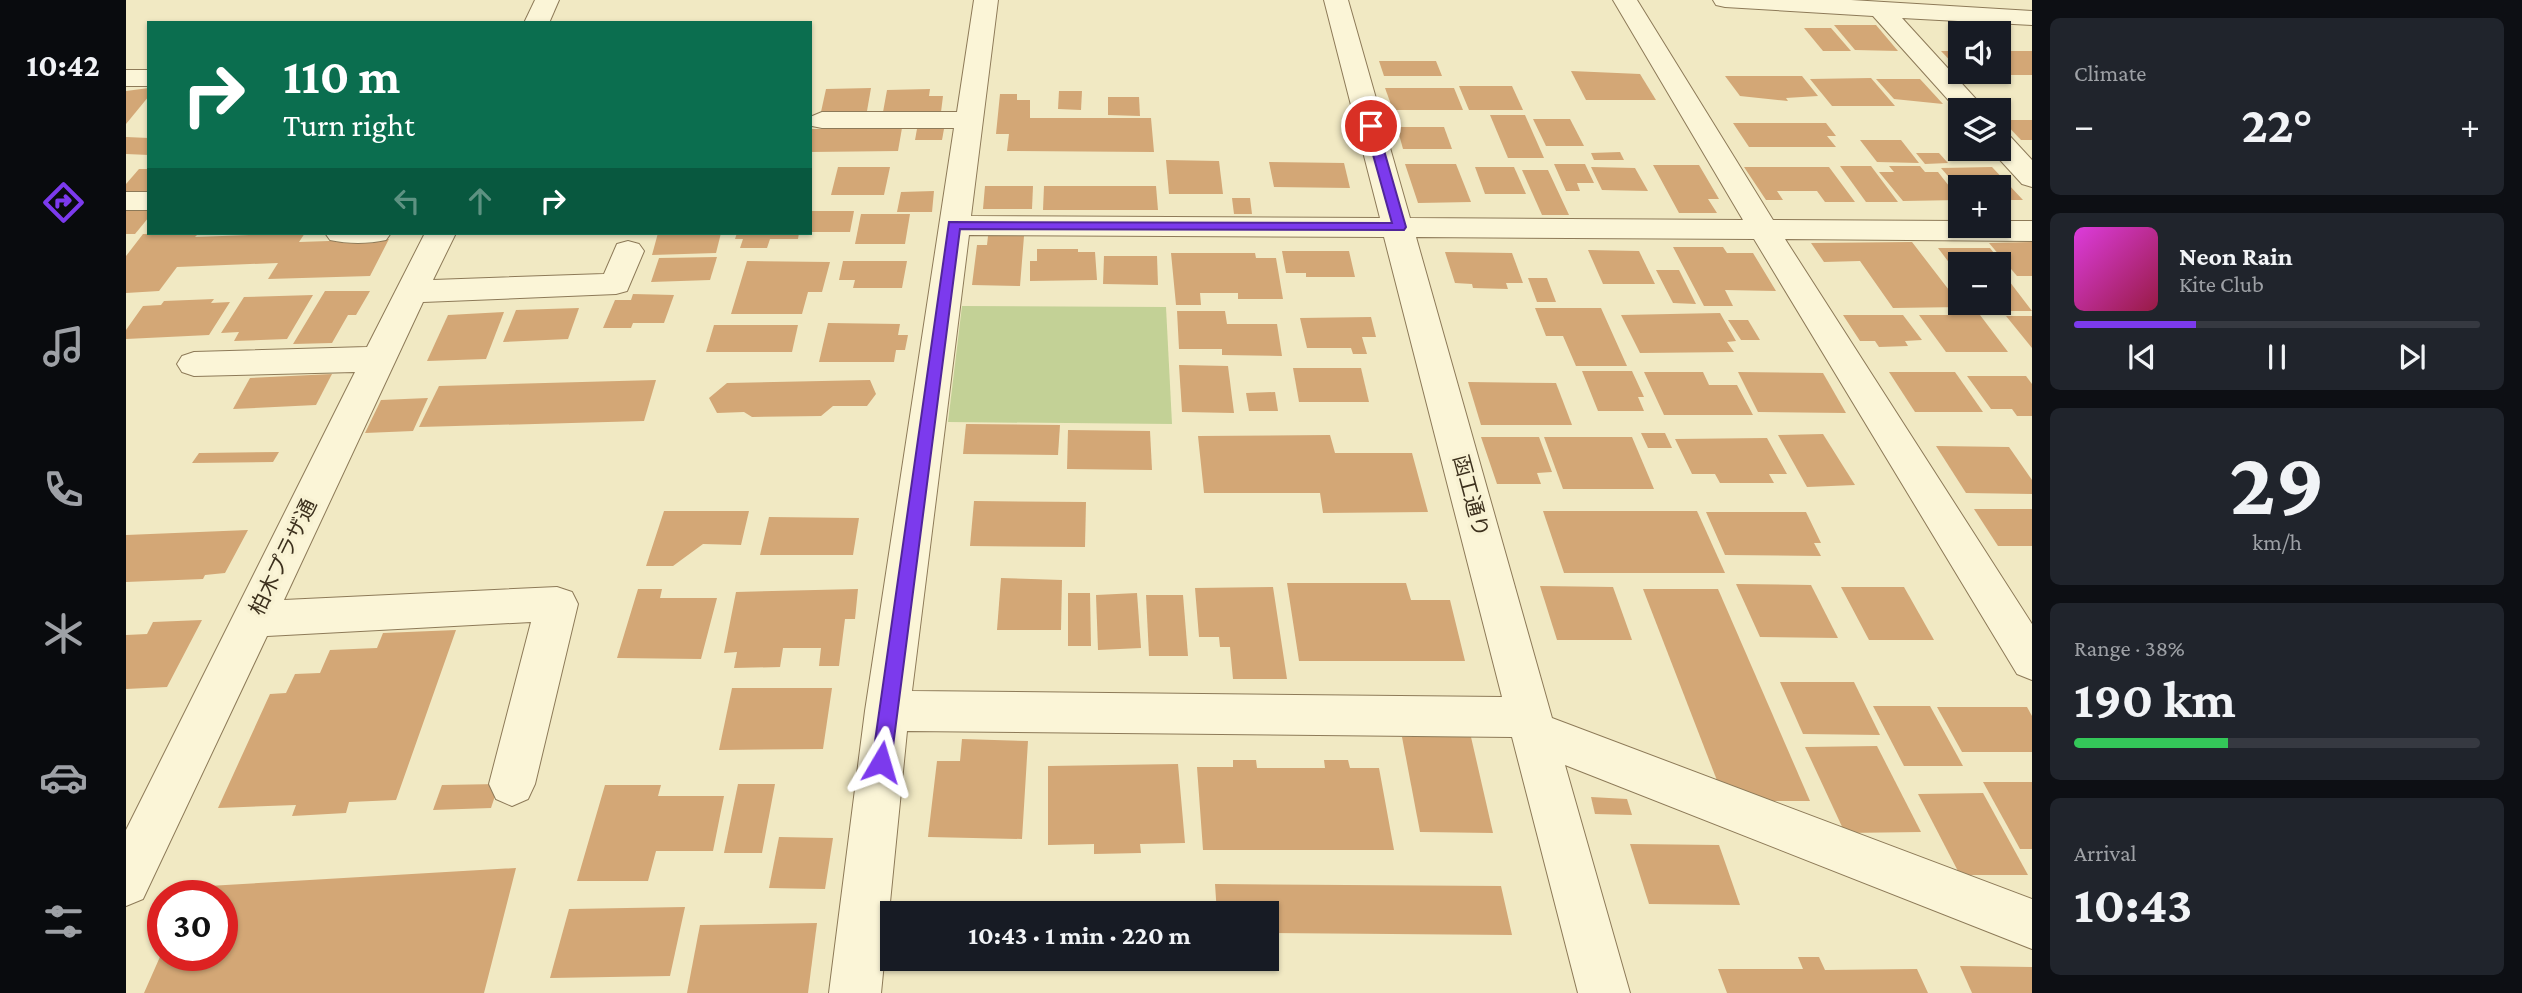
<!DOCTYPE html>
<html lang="en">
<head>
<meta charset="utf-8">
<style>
  :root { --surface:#171b24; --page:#20242c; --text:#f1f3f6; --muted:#9ea1a6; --line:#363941; --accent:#7c3aed }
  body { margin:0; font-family:"Crimson Pro","Noto Sans JP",serif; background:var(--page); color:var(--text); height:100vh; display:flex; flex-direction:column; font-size:26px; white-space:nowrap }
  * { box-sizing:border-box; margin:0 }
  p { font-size:23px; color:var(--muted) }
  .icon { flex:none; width:38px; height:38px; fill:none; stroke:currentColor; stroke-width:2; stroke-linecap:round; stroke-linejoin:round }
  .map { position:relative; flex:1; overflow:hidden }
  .sheet { display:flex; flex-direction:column; gap:18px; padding:18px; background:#0d0f14; width:490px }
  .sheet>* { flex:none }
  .guide { position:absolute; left:21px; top:21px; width:665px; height:214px; border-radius:0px; box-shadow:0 2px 5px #0004; background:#0b6e4f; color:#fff; overflow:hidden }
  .controls { position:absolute; left:1822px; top:21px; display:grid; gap:14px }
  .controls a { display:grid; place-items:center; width:63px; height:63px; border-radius:0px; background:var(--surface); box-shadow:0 2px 5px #0004; font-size:35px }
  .speed { position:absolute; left:21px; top:880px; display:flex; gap:14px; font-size:35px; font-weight:700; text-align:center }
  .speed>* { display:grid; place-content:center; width:91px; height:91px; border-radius:50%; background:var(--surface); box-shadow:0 2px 5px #0004; line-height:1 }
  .speed .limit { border:10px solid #d22; background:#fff; color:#111 }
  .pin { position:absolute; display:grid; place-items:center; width:60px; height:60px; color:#fff; margin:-30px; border:4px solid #fff; border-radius:50%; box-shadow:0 2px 7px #0007 }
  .me { position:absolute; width:77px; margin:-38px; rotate:7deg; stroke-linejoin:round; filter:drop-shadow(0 0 5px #0008) }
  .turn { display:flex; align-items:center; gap:24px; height:147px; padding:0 21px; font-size:32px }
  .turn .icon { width:91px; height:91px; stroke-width:2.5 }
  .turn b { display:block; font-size:49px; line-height:60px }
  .lanes { display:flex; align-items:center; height:66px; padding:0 21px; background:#0003; justify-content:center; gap:35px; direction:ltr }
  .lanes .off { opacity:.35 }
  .big { font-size:52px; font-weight:700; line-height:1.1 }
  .sheet .widget { flex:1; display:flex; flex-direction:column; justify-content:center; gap:10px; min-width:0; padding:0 24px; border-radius:10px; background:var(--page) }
  .sheet .dial { align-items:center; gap:0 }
  .dial b { font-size:91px; line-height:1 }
  .song { display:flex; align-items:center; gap:21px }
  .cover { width:84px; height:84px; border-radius:10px; background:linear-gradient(135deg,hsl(300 70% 55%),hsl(340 70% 35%)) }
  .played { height:7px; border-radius:4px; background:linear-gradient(90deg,var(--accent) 30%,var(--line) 30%) }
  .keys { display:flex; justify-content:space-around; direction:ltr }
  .heat { display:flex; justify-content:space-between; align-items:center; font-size:38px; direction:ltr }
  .charge { height:10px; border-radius:5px; background:linear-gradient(90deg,#34c759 38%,var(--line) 0) }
  .trip { position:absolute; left:754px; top:901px; width:399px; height:70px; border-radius:0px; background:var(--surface); box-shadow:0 2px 5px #0004; font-weight:700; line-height:70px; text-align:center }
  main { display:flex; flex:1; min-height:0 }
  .dock { display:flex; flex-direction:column; width:126px; justify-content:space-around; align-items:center; background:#090b0e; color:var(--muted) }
  .dock .icon { width:49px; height:49px }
  .dock .active { color:var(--accent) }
  .dock b { font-size:32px; color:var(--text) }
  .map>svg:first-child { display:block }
  .green { fill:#c3d196 }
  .building { fill:#d3a776 }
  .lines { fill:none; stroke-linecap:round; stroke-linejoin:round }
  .minor-casing { stroke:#8d7a58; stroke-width:2 }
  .minor { fill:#fbf5d7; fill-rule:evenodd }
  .route { fill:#7c3aed; stroke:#51269a; stroke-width:2 }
  .labels { text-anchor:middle; stroke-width:7; stroke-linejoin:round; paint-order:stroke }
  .street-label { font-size:21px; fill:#3c301d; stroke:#f8f2d3 }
</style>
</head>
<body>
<main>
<nav class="dock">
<b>10:42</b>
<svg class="icon active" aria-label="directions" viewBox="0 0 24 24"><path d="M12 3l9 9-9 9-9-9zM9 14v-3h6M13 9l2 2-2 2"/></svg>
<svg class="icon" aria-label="music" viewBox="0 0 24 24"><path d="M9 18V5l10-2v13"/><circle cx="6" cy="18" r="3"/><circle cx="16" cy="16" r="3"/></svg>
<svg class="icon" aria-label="phone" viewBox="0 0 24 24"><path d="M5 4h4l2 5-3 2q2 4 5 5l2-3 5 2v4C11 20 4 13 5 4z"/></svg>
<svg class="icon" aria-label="climate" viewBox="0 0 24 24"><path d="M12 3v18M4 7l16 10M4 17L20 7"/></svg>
<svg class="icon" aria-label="car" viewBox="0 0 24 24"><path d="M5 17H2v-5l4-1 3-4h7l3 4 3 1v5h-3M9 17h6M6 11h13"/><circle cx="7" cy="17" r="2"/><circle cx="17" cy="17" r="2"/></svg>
<svg class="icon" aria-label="filters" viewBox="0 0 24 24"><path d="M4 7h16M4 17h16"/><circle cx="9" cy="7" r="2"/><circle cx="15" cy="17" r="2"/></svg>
</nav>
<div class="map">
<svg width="1906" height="993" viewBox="0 0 1906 993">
  <rect width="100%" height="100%" fill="#f1e9c3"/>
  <polygon class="green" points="836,306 1040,307 1046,424 822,422"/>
  <g class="building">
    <polygon points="1708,25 1750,25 1772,51 1729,50"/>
    <polygon points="1678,28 1705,28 1725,51 1697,51"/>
    <polygon points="1815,51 1834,51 1834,71"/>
    <polygon points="1872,51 1906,51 1906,75 1838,75 1834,72 1872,72"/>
    <polygon points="1253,61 1310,61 1316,76 1258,76"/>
    <polygon points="1445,71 1514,74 1530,100 1460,100"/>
    <polygon points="1599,76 1676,76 1692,96 1660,98 1662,101 1614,96"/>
    <polygon points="1745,78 1769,106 1706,106 1684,79"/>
    <polygon points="1750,79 1794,79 1817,104 1768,99"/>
    <polygon points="1333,86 1386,86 1397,110 1343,110"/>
    <polygon points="23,88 23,96 0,124 0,91"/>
    <polygon points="745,88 741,111 695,112 700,89"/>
    <polygon points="1259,88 1328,88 1337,110 1267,110"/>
    <polygon points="804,89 803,96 817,96 815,112 757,112 761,90"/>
    <polygon points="933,91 956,91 955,110 932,109"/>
    <polygon points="874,94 891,94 891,100 904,100 904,118 1025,118 1028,152 881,151 883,134 870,134"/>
    <polygon points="982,97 1013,97 1014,116 982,115"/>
    <polygon points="1364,115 1399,115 1418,158 1382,158"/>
    <polygon points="1407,119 1444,119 1458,146 1420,146"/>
    <polygon points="1876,120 1906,120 1906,140 1895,140"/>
    <polygon points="1607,123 1700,123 1710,136 1701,136 1710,147 1623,147"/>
    <polygon points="1271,127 1318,127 1326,149 1277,149"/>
    <polygon points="776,128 772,151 684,152 684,129"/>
    <polygon points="791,129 818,129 816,140 789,140"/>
    <polygon points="0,137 23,138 23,155 0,154"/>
    <polygon points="1734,140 1775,140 1793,163 1751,162"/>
    <polygon points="1494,152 1498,160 1468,160 1465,153"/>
    <polygon points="1790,153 1813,153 1822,163 1799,164"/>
    <polygon points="1040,160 1093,161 1097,194 1043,194"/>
    <polygon points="1143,162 1218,163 1224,188 1148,187"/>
    <polygon points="1279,164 1330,164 1345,202 1292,203"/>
    <polygon points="1428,164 1459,164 1468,183 1451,183 1454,191 1440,191"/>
    <polygon points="1527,165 1573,165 1593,199 1582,199 1591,213 1553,213"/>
    <polygon points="1714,166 1745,166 1772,202 1740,202"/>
    <polygon points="1763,166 1794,166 1799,172 1812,172 1834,200 1777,201 1753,172 1768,172"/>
    <polygon points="712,167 764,167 758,195 705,195"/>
    <polygon points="1349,167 1388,167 1400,194 1359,194"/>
    <polygon points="1465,167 1509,168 1522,191 1476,190"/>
    <polygon points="1618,167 1703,167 1729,202 1699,202 1691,191 1651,191 1657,200 1640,200"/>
    <polygon points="1866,167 1897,200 1872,200 1872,187 1834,187 1834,190 1815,168"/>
    <polygon points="13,169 23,169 23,195 0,195 0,184"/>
    <polygon points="1396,170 1422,170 1443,215 1416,215"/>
    <polygon points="859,186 907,186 906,209 857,209"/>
    <polygon points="918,186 1030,186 1032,210 917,210"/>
    <polygon points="808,191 806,212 771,212 775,192"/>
    <polygon points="1106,198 1124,198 1126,214 1108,214"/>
    <polygon points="0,206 23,206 23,217 9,234 0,234"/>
    <polygon points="685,211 728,211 724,232 684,232"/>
    <polygon points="735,214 784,214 779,244 729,244"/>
    <polygon points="73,233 69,237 179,233 173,242 263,239 244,276 142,279 152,263 51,267 33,291 0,293 0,256 17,234"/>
    <polygon points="532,233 595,233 590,253 526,255"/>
    <polygon points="611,233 673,233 672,239 644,239 641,248 614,248 617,239 609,239"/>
    <polygon points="862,236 898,236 894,286 846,285 851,245 861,245"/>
    <polygon points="1786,242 1836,307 1767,308 1734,261 1698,262 1685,243"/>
    <polygon points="1906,242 1906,276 1891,276 1863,243"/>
    <polygon points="1547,247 1597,247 1601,253 1627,253 1650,291 1599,290 1607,306 1578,306"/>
    <polygon points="1812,248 1864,248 1884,273 1877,273 1906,311 1861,311 1854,303 1872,303 1872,264 1834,264 1834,277"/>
    <polygon points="911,249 952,249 952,252 969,252 971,280 904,281 904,261 911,261"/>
    <polygon points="1462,250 1513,251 1529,284 1477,284"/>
    <polygon points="1156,251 1223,251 1229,277 1180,277 1180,273 1160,273"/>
    <polygon points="1319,252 1386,253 1397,283 1380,283 1382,289 1347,288 1346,284 1329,283"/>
    <polygon points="1045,253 1129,253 1130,258 1150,258 1157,299 1112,299 1112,293 1074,293 1075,305 1050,305"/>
    <polygon points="978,256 1031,256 1032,285 977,284"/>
    <polygon points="591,257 584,280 525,282 533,258"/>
    <polygon points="621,261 704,262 696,292 682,292 676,314 605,314"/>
    <polygon points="717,261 781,261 776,288 727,288 729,280 713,280"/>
    <polygon points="1530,270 1553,270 1570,304 1547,303"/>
    <polygon points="1402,278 1421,278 1430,302 1411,302"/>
    <polygon points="199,291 244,291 230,315 222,315 206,343 167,344"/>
    <polygon points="507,294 548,295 538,323 507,323 505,328 477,328 489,300 505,300"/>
    <polygon points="187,295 161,339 108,341 113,332 95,333 118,297"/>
    <polygon points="88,299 85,303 104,302 83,335 0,339 0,330 17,306 35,305 38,301"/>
    <polygon points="453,308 442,339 377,342 390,310"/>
    <polygon points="1409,308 1475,308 1501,366 1450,366 1437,336 1420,336"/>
    <polygon points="1051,311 1099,311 1101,324 1151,324 1156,356 1096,355 1096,349 1053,349"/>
    <polygon points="378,312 360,359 301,361 322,315"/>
    <polygon points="1594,313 1610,341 1601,342 1608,352 1514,353 1495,315"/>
    <polygon points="1717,315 1777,315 1796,340 1779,341 1782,346 1753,347 1749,341 1734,341"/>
    <polygon points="1793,315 1854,315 1882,352 1820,352"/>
    <polygon points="1880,316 1906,316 1906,348"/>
    <polygon points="1245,317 1250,337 1236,337 1241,354 1227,354 1225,348 1181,348 1174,318"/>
    <polygon points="1602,320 1622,320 1634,340 1615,340"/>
    <polygon points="702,323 774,324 772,335 782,335 779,350 770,350 768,362 693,362"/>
    <polygon points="588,325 672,325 666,352 580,352"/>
    <polygon points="1053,365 1102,366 1108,413 1056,412"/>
    <polygon points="1167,368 1235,368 1243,402 1173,402"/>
    <polygon points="1456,371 1506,371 1518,397 1512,397 1518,411 1472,411"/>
    <polygon points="1518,372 1577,372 1583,385 1611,385 1627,415 1538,415"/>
    <polygon points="1612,372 1697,373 1720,413 1632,412"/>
    <polygon points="1763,372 1829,372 1857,412 1789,412"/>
    <polygon points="206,374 190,405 107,409 124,378"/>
    <polygon points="1841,376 1900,376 1906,384 1906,416 1891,416 1886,409 1865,409"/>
    <polygon points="530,380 518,421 293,427 313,386"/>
    <polygon points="744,380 750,394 741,406 707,406 695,416 626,417 618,412 591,413 583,398 601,383"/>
    <polygon points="1342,382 1430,383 1446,425 1355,425"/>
    <polygon points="1149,392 1152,411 1123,411 1120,393"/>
    <polygon points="302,398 287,431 239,433 255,400"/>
    <polygon points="840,424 934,425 932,455 837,454"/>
    <polygon points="942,430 1024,431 1026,470 941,469"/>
    <polygon points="1515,433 1539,433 1546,448 1522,448"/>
    <polygon points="1697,434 1729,485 1681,487 1652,435"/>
    <polygon points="1204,435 1209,453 1286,453 1302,512 1197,513 1194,493 1078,493 1072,436"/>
    <polygon points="1355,437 1413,437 1426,472 1411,473 1415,484 1371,484"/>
    <polygon points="1418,437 1506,437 1528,489 1437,489"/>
    <polygon points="1641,438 1661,474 1643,474 1648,483 1594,483 1589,474 1566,474 1549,439"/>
    <polygon points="1810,446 1883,447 1906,480 1906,494 1840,493"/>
    <polygon points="153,452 147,462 66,463 73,453"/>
    <polygon points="848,501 960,502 959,547 844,546"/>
    <polygon points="1848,509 1906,509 1906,546 1872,546"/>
    <polygon points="538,511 623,511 615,545 577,544 547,566 520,566"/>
    <polygon points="1417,511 1571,511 1599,573 1438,573"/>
    <polygon points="1580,512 1680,512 1695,543 1688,543 1695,556 1599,555"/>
    <polygon points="643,517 733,518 727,555 634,555"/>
    <polygon points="122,530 99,573 79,575 77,579 0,582 0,535"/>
    <polygon points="875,578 936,580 935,630 871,630"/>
    <polygon points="1161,583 1280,583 1285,600 1324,600 1339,661 1173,661"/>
    <polygon points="1610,584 1685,585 1712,638 1634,637"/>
    <polygon points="1414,586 1487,587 1506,640 1431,640"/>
    <polygon points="1147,587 1161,679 1107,679 1104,647 1094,647 1093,637 1073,637 1069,588"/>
    <polygon points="1715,587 1778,587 1808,640 1743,640"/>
    <polygon points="512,589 536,589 534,598 591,598 575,659 491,658"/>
    <polygon points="732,589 729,619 719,619 713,666 693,666 695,648 657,648 654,667 608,668 611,652 598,653 610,592"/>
    <polygon points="1517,589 1592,589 1684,801 1630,801 1592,783"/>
    <polygon points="942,593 964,593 965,646 942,646"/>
    <polygon points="1011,593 1015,648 972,650 970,595"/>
    <polygon points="1020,595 1057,595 1062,656 1023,656"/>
    <polygon points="76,620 41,687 0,689 0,635 21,634 27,622"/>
    <polygon points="330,630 270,800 223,802 220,813 166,816 170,805 92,808 144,694 160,693 169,674 194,673 204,650 251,648 257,633"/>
    <polygon points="1654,682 1728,682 1754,735 1677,734"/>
    <polygon points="606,688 706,688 697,749 593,750"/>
    <polygon points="1747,706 1804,706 1837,766 1778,766"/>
    <polygon points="1811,707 1901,707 1906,716 1906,752 1836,752"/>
    <polygon points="1276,737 1345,737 1367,833 1294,832"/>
    <polygon points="836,739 902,741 896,839 802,837 811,761 834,761"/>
    <polygon points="1751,746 1795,832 1719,833 1679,747"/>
    <polygon points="1107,760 1130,760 1131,768 1199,768 1198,760 1222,760 1224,768 1253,768 1268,850 1077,850 1071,767 1107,767"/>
    <polygon points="1052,764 1059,843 1014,844 1015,853 968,854 968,844 922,845 922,766"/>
    <polygon points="1857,782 1906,782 1906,849 1894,849"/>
    <polygon points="373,784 365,808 307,810 316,785"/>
    <polygon points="612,784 649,784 636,853 598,853"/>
    <polygon points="479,785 535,785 532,796 598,796 587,851 530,851 522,881 451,881"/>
    <polygon points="1857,793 1902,875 1834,875 1792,794"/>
    <polygon points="1465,797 1501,799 1506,815 1469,814"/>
    <polygon points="653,837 707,838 699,889 643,888"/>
    <polygon points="1504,844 1593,845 1614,905 1523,904"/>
    <polygon points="390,868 358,993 18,993 37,950 37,956 96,956 96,896 61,896 65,887"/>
    <polygon points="1089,884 1375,886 1386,935 1141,933 1141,914 1091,914"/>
    <polygon points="559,907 544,976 424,978 443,909"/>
    <polygon points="691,923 682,993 561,993 574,925"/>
    <polygon points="1672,957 1693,957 1699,970 1791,969 1802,993 1601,993 1592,969 1677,969"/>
    <polygon points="1834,966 1906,967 1906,993 1846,993"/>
  </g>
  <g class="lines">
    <g class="minor-casing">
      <g id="minor">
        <polygon points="409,0 433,0 423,23 398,23"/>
        <path d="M848,0h24l-27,216 409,2 -56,-218h24l62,218 333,2 -130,-220h24l136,220 187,1v5h38v-5h34v20l-247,-2 247,385v56l-15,-6 -263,-435 -338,-2 136,481 480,181v50l-467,-184 65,228h-52l-66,-256 -605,-6 -26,262h-52l36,-282 89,-583h-132l-10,-2 -2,-9 12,-5h135zM843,235l415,2 118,460 -590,-6z"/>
        <polygon points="1587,0 1725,0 1906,11 1906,25 1776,18 1860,110 1834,110 1834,113 1747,16 1599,7 1590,5"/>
        <rect x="0" y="70" width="23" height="16"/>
        <polygon points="1872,132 1882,134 1906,160 1906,187 1896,184 1864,149 1872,149"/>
        <rect x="0" y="192" width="23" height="18"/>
        <path d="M199,233h66l-5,7c-18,4 -38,4 -56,0z"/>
        <polygon points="299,233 330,233 307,280 478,274 491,244 502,241 513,244 518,251 501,291 490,294 297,302 158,600 431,587 446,592 452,604 409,784 402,799 386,806 370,799 363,784 405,622 141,636 17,899 0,906 0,830 229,372 68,376 56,372 51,364 56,356 68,352 241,347"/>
      </g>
    </g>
    <use href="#minor" class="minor"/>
  </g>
  <polygon class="route" points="1245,123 1251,126 1280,227 1278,230 834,229 765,762 762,768 755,771 749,768 746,762 823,222 1266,223 1239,126"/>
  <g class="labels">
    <g class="street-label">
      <text transform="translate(1345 496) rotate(75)" y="7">函工通り</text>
      <text transform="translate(157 557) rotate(-64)" y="7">柏木プラザ通</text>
    </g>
  </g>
</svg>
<div class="controls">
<a><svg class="icon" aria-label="sound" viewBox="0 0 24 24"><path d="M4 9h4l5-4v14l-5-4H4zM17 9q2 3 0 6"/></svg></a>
<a><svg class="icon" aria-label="layers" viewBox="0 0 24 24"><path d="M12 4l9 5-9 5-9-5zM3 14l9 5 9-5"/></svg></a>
<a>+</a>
<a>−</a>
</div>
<div class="speed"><div class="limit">30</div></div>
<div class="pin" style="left:1245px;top:126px;background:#d93025"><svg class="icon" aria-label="arrive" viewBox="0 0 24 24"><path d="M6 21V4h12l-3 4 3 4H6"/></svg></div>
<svg class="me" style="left:755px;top:762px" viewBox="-20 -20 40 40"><path d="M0-17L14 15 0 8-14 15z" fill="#7c3aed" stroke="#fff" stroke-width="4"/></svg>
<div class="trip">10:43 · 1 min · 220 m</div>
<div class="guide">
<div class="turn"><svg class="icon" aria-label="right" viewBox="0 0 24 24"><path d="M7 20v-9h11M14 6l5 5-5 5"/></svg><div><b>110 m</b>Turn right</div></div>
<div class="lanes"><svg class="icon off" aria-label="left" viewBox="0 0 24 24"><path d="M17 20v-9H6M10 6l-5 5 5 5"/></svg><svg class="icon off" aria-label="ahead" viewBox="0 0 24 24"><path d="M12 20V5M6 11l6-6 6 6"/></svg><svg class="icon" aria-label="right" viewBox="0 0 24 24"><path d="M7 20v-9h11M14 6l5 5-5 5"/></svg></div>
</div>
</div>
<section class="sheet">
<div class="widget"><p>Climate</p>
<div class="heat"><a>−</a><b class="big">22°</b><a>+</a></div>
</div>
<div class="widget">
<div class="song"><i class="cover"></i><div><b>Neon Rain</b><p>Kite Club</p></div></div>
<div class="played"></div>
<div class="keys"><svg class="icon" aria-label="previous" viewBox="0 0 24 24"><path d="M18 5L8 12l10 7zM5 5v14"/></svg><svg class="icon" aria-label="pause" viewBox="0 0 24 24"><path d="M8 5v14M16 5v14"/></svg><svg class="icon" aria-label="next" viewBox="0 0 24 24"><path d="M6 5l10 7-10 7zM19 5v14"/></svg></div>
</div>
<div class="widget dial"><b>29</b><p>km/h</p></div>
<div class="widget"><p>Range · 38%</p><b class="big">190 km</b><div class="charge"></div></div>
<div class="widget"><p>Arrival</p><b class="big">10:43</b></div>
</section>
</main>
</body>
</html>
